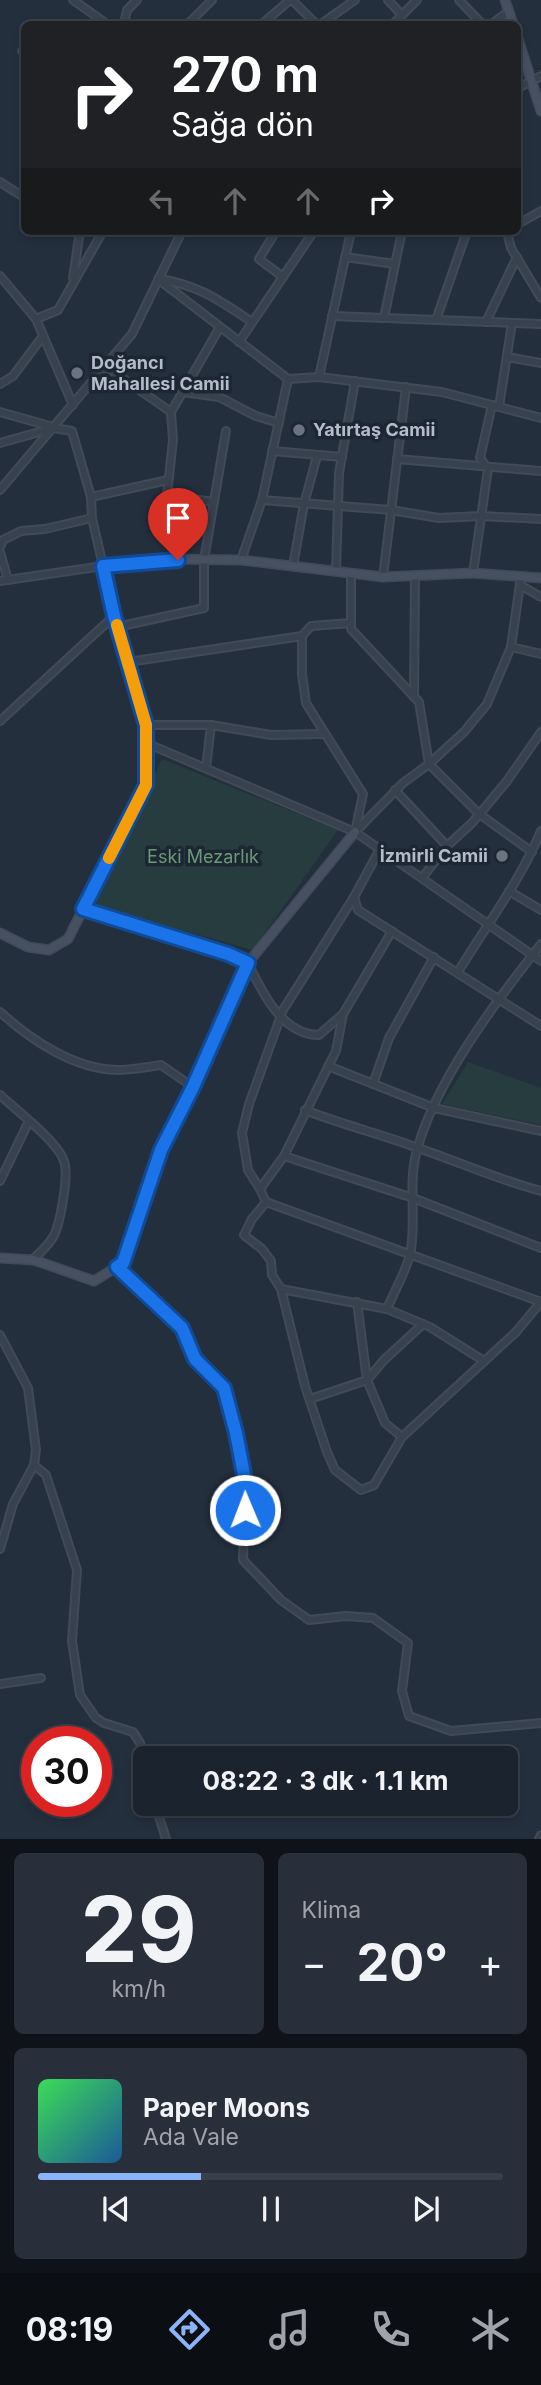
<!DOCTYPE html>
<html lang="tr">
<head>
<meta charset="utf-8">
<style>
  :root { --surface:#1b232e; --page:#282f3a; --text:#f1f3f6; --muted:#a0a4aa; --line:#39404a; --accent:#8ab4f8 }
  body { margin:0; font-family:Inter,sans-serif; background:var(--page); color:var(--text); height:100vh; display:flex; flex-direction:column; font-size:26px; white-space:nowrap }
  * { box-sizing:border-box; margin:0 }
  p { font-size:23px; color:var(--muted) }
  .icon { flex:none; width:38px; height:38px; fill:none; stroke:currentColor; stroke-width:2; stroke-linecap:round; stroke-linejoin:round }
  .map { position:relative; height:1839px; overflow:hidden }
  .drawer { display:flex; flex-direction:column; gap:14px; padding:14px; background:#0f1319; flex:1 }
  .drawer>* { flex:none }
  .top-card { position:absolute; left:21px; top:21px; width:500px; height:214px; border-radius:10px; box-shadow:0 4px 10px #0003,0 0 0 2px var(--line); background:#202124; color:#fff; overflow:hidden }
  .speed { position:absolute; left:21px; top:1726px; display:flex; gap:14px; font-size:35px; font-weight:700; text-align:center }
  .speed>* { display:grid; place-content:center; width:91px; height:91px; border-radius:50%; background:var(--surface); box-shadow:0 4px 10px #0003,0 0 0 2px var(--line); line-height:1 }
  .speed .limit { border:10px solid #d22; background:#fff; color:#111 }
  .pin { position:absolute; display:grid; place-items:center; width:60px; height:60px; color:#fff; margin:-72px -30px; border-radius:50% 50% 50% 0; rotate:-45deg; box-shadow:0 0 7px #0007 }
  .pin .icon { rotate:45deg }
  .me { position:absolute; width:77px; margin:-38px; rotate:359deg; stroke-linejoin:round; filter:drop-shadow(0 0 5px #0008) }
  .turn { display:flex; align-items:center; gap:24px; height:147px; padding:0 35px; font-size:32px }
  .turn .icon { width:91px; height:91px; stroke-width:2.5 }
  .turn b { display:block; font-size:49px; line-height:60px }
  .lanes { display:flex; align-items:center; height:66px; padding:0 35px; background:#0003; justify-content:center; gap:35px; direction:ltr }
  .lanes .off { opacity:.35 }
  .big { font-size:52px; font-weight:700; line-height:1.1 }
  .drawer .card { flex:1; display:flex; flex-direction:column; justify-content:center; gap:10px; min-width:0; padding:0 24px; border-radius:10px; background:var(--page) }
  .drawer .dial { align-items:center; gap:0 }
  .dial b { font-size:91px; line-height:1 }
  .song { display:flex; align-items:center; gap:21px }
  .cover { width:84px; height:84px; border-radius:10px; background:linear-gradient(135deg,hsl(130 70% 55%),hsl(210 70% 35%)) }
  .played { height:7px; border-radius:4px; background:linear-gradient(90deg,var(--accent) 35%,var(--line) 35%) }
  .keys { display:flex; justify-content:space-around; direction:ltr }
  .heat { display:flex; justify-content:space-between; align-items:center; font-size:38px; direction:ltr }
  .drawer .tiles { flex:1; display:grid; gap:14px; grid-template-columns:1fr 1fr }
  .card:last-child { grid-column:span 2 }
  .trip { position:absolute; left:133px; top:1746px; width:385px; height:70px; border-radius:10px; background:var(--surface); box-shadow:0 4px 10px #0003,0 0 0 2px var(--line); font-weight:700; line-height:70px; text-align:center }
  .menu { display:flex; height:112px; justify-content:space-around; align-items:center; background:#0b0e12; color:var(--muted) }
  .menu .icon { width:49px; height:49px }
  .menu .selected { color:var(--accent) }
  .menu b { font-size:32px; color:var(--text) }
  .map>svg:first-child { display:block }
  .green { fill:#263c3f }
  .lines { fill:none; stroke-linecap:round; stroke-linejoin:round }
  .street-casing { stroke:#414a57; stroke-width:10 }
  .secondary-casing { stroke:#414a57; stroke-width:11 }
  .street { stroke:#38414e; stroke-width:6 }
  .secondary { stroke:#465061; stroke-width:8 }
  .route-casing { stroke:#114b97; stroke-width:18 }
  .route { stroke:#1a73e8; stroke-width:12 }
  .slow { stroke:#f59e0b; stroke-width:12 }
  .worship-dot { fill:#6b7280; stroke:#1d2633; stroke-width:2.5 }
  .labels { text-anchor:middle; stroke-width:7; stroke-linejoin:round; paint-order:stroke }
  .poi-label { font-size:18px; font-weight:bold; fill:#b4bcc9; stroke:#1d2633; text-anchor:start }
  .park-label { font-size:18px; fill:#6b9a76; stroke:#1d2633 }
</style>
</head>
<body>
<div class="map">
<svg width="541" height="1839" viewBox="0 0 541 1839">
  <rect width="100%" height="100%" fill="#242f3e"/>
  <g class="green">
    <polygon points="162,759 338,830 253,950 92,905"/>
    <polygon points="468,1062 541,1088 541,1125 442,1104"/>
  </g>
  <g class="lines">
    <g class="street-casing">
      <g id="street">
        <polyline points="73,0 107,24"/>
        <polyline points="292,0 316,24"/>
        <polyline points="388,0 402,15"/>
        <polyline points="459,0 482,24"/>
        <polyline points="124,24 127,10 137,0"/>
        <polyline points="188,24 212,0"/>
        <polyline points="262,24 290,0"/>
        <polyline points="321,24 355,0"/>
        <polyline points="393,24 417,0"/>
        <polyline points="492,24 509,11"/>
        <polyline points="22,51 24,54"/>
        <polyline points="518,88 541,76"/>
        <polyline points="0,182 22,196 24,194"/>
        <polyline points="518,224 541,211"/>
        <polyline points="276,231 259,259 283,277"/>
        <polyline points="507,231 511,248 541,298"/>
        <polyline points="345,257 395,264"/>
        <polyline points="0,276 36,319 73,405"/>
        <polyline points="73,278 80,231"/>
        <polyline points="158,279 288,379 319,377 442,392 541,418"/>
        <path d="M160,279c39,6 60,22 92,43"/>
        <polyline points="332,316 541,324"/>
        <polyline points="384,318 402,231"/>
        <polyline points="36,319 58,310 103,231"/>
        <polyline points="436,320 467,231"/>
        <polyline points="486,322 517,257"/>
        <polyline points="239,342 314,231"/>
        <polyline points="507,357 541,363"/>
        <polyline points="105,366 171,412 173,440 167,495 185,498 180,524 178,560"/>
        <polyline points="319,377 351,231"/>
        <polyline points="0,384 13,376 43,336"/>
        <polyline points="183,392 219,397 256,416 279,423"/>
        <polyline points="499,407 512,323"/>
        <polyline points="0,412 53,427"/>
        <polyline points="171,412 220,327"/>
        <polyline points="0,443 54,428 72,431 91,497 92,518 103,566 0,581"/>
        <polyline points="272,451 342,457"/>
        <polyline points="397,459 541,471"/>
        <polyline points="0,490 132,334 182,231"/>
        <polyline points="91,497 168,480"/>
        <polyline points="185,498 214,502"/>
        <polyline points="262,500 391,510 439,518 481,516 541,519"/>
        <polyline points="0,547 3,540 21,531 45,529 92,518"/>
        <polyline points="0,552 8,580"/>
        <polyline points="241,560 262,500 288,379"/>
        <polyline points="293,566 304,504 317,456"/>
        <polyline points="336,571 339,473 355,381"/>
        <polyline points="351,573 351,629 419,702 429,764 478,813 532,852"/>
        <polyline points="473,573 488,469 480,458 492,405"/>
        <polyline points="383,577 406,387"/>
        <polyline points="520,585 541,597"/>
        <polyline points="117,627 204,608 204,560 226,431"/>
        <polyline points="302,636 311,626 351,623"/>
        <polyline points="511,647 541,654"/>
        <polyline points="128,662 302,636 302,674 306,703 363,794 355,832 541,961"/>
        <polyline points="414,697 415,575"/>
        <polyline points="0,721 114,616"/>
        <polyline points="146,725 211,725 271,735 324,734"/>
        <polyline points="146,743 355,832 403,783 429,764 464,732 487,704 511,647 521,577"/>
        <polyline points="206,768 211,725"/>
        <polyline points="395,790 447,846"/>
        <polyline points="380,849 354,897 358,910 541,1026"/>
        <polyline points="422,878 447,846 472,823 507,781 541,732"/>
        <polyline points="509,891 541,910"/>
        <polyline points="354,897 283,1010 249,1104 242,1133 248,1170 260,1189 266,1202 541,1302"/>
        <path d="M248,963c14,29 34,72 71,72l24,-21"/>
        <path d="M458,972c28,-46 62,-91 83,-141"/>
        <path d="M0,1012c31,28 74,57 117,58 14,0 30,-3 44,-5l32,22"/>
        <polyline points="328,1066 434,1108 541,1131"/>
        <polyline points="373,1084 389,1038 434,957"/>
        <path d="M0,1095c16,15 57,46 64,66 5,14 -3,55 -8,70 -4,11 -15,21 -24,29"/>
        <path d="M305,1110c38,15 76,24 113,38 41,14 81,32 123,43"/>
        <polyline points="284,1156 413,1198 541,1248"/>
        <polyline points="0,1181 29,1121"/>
        <polyline points="260,1189 284,1156 336,1051 343,1014 392,931"/>
        <polyline points="266,1202 252,1219 244,1235 262,1249 271,1261 272,1275 281,1289 305,1386 327,1452 335,1470 361,1490 374,1485 402,1437 516,1332 541,1302"/>
        <polyline points="117,1267 182,1328 195,1359 224,1388 236,1433 246,1485 243,1560 281,1600 309,1620 346,1616 373,1618 408,1643 402,1691 409,1716 451,1731 541,1723"/>
        <polyline points="281,1289 387,1309 430,1327 484,1361"/>
        <path d="M387,1309c7,-17 18,-36 23,-54 7,-32 -2,-69 6,-101 17,-70 81,-154 125,-210"/>
        <polyline points="0,1335 28,1388 36,1450 34,1465 13,1504 0,1549"/>
        <polyline points="310,1399 367,1380 357,1302"/>
        <polyline points="402,1437 385,1423 367,1380 384,1360 423,1324"/>
        <polyline points="34,1465 46,1475 77,1570 72,1641 80,1695 96,1718 104,1723 133,1732 140,1743 145,1760"/>
        <polyline points="0,1684 41,1678"/>
        <polyline points="155,1804 166,1839"/>
        <polyline points="539,1839 541,1835"/>
      </g>
    </g>
    <g class="secondary-casing">
      <g id="secondary">
        <polyline points="505,0 513,24"/>
        <polyline points="518,39 541,111"/>
        <polyline points="83,909 228,954 248,963"/>
        <polyline points="0,933 28,947 49,950 68,939 146,785 146,725 114,616 103,566 167,559 241,560 383,577 473,573 541,578"/>
        <polyline points="0,1258 34,1260 94,1281 123,1263 161,1150 193,1087 248,963 355,832"/>
      </g>
    </g>
    <use href="#street" class="street"/>
    <use href="#secondary" class="secondary"/>
  </g>
  <g class="lines">
    <g class="route-casing">
      <polyline id="route" points="178,560 103,566 114,616 146,725 146,785 83,909 228,954 248,963 193,1087 161,1150 123,1263 117,1267 182,1328 195,1359 224,1388 236,1433 246,1485 245,1510"/>
    </g>
    <use href="#route" class="route"/>
    <polyline class="slow" points="109,858 146,785 146,725 117,625"/>
  </g>
  <g class="worship-dot">
    <circle cx="77" cy="373" r="7"/>
    <circle cx="299" cy="430" r="7"/>
    <circle cx="502" cy="856" r="7"/>
  </g>
  <g class="labels">
    <g class="poi-label">
      <text x="91" y="369">Doğancı<tspan x="91" dy="21">Mahallesi Camii</tspan></text>
      <text x="313" y="436">Yatırtaş Camii</text>
      <text x="488" y="862" text-anchor="end">İzmirli Camii</text>
    </g>
    <g class="park-label">
      <text x="203" y="863">Eski Mezarlık</text>
    </g>
  </g>
</svg>
<div class="speed"><div class="limit">30</div></div>
<div class="pin" style="left:178px;top:560px;background:#d93025"><svg class="icon" aria-label="arrive" viewBox="0 0 24 24"><path d="M6 21V4h12l-3 4 3 4H6"/></svg></div>
<svg class="me" style="left:245px;top:1510px" viewBox="-20 -20 40 40"><circle r="17" fill="#1a73e8" stroke="#fff" stroke-width="3"/><path d="M0-11L8 9 0 5-8 9z" fill="#fff"/></svg>
<div class="trip">08:22 · 3 dk · 1.1 km</div>
<div class="top-card">
<div class="turn"><svg class="icon" aria-label="right" viewBox="0 0 24 24"><path d="M7 20v-9h11M14 6l5 5-5 5"/></svg><div><b>270 m</b>Sağa dön</div></div>
<div class="lanes"><svg class="icon off" aria-label="left" viewBox="0 0 24 24"><path d="M17 20v-9H6M10 6l-5 5 5 5"/></svg><svg class="icon off" aria-label="ahead" viewBox="0 0 24 24"><path d="M12 20V5M6 11l6-6 6 6"/></svg><svg class="icon off" aria-label="ahead" viewBox="0 0 24 24"><path d="M12 20V5M6 11l6-6 6 6"/></svg><svg class="icon" aria-label="right" viewBox="0 0 24 24"><path d="M7 20v-9h11M14 6l5 5-5 5"/></svg></div>
</div>
</div>
<section class="drawer">
<div class="tiles">
<div class="card dial"><b>29</b><p>km/h</p></div>
<div class="card"><p>Klima</p>
<div class="heat"><a>−</a><b class="big">20°</b><a>+</a></div>
</div>
<div class="card">
<div class="song"><i class="cover"></i><div><b>Paper Moons</b><p>Ada Vale</p></div></div>
<div class="played"></div>
<div class="keys"><svg class="icon" aria-label="previous" viewBox="0 0 24 24"><path d="M18 5L8 12l10 7zM5 5v14"/></svg><svg class="icon" aria-label="pause" viewBox="0 0 24 24"><path d="M8 5v14M16 5v14"/></svg><svg class="icon" aria-label="next" viewBox="0 0 24 24"><path d="M6 5l10 7-10 7zM19 5v14"/></svg></div>
</div>
</div>
</section>
<nav class="menu">
<b>08:19</b>
<svg class="icon selected" aria-label="directions" viewBox="0 0 24 24"><path d="M12 3l9 9-9 9-9-9zM9 14v-3h6M13 9l2 2-2 2"/></svg>
<svg class="icon" aria-label="music" viewBox="0 0 24 24"><path d="M9 18V5l10-2v13"/><circle cx="6" cy="18" r="3"/><circle cx="16" cy="16" r="3"/></svg>
<svg class="icon" aria-label="phone" viewBox="0 0 24 24"><path d="M5 4h4l2 5-3 2q2 4 5 5l2-3 5 2v4C11 20 4 13 5 4z"/></svg>
<svg class="icon" aria-label="climate" viewBox="0 0 24 24"><path d="M12 3v18M4 7l16 10M4 17L20 7"/></svg>
</nav>
</body>
</html>
